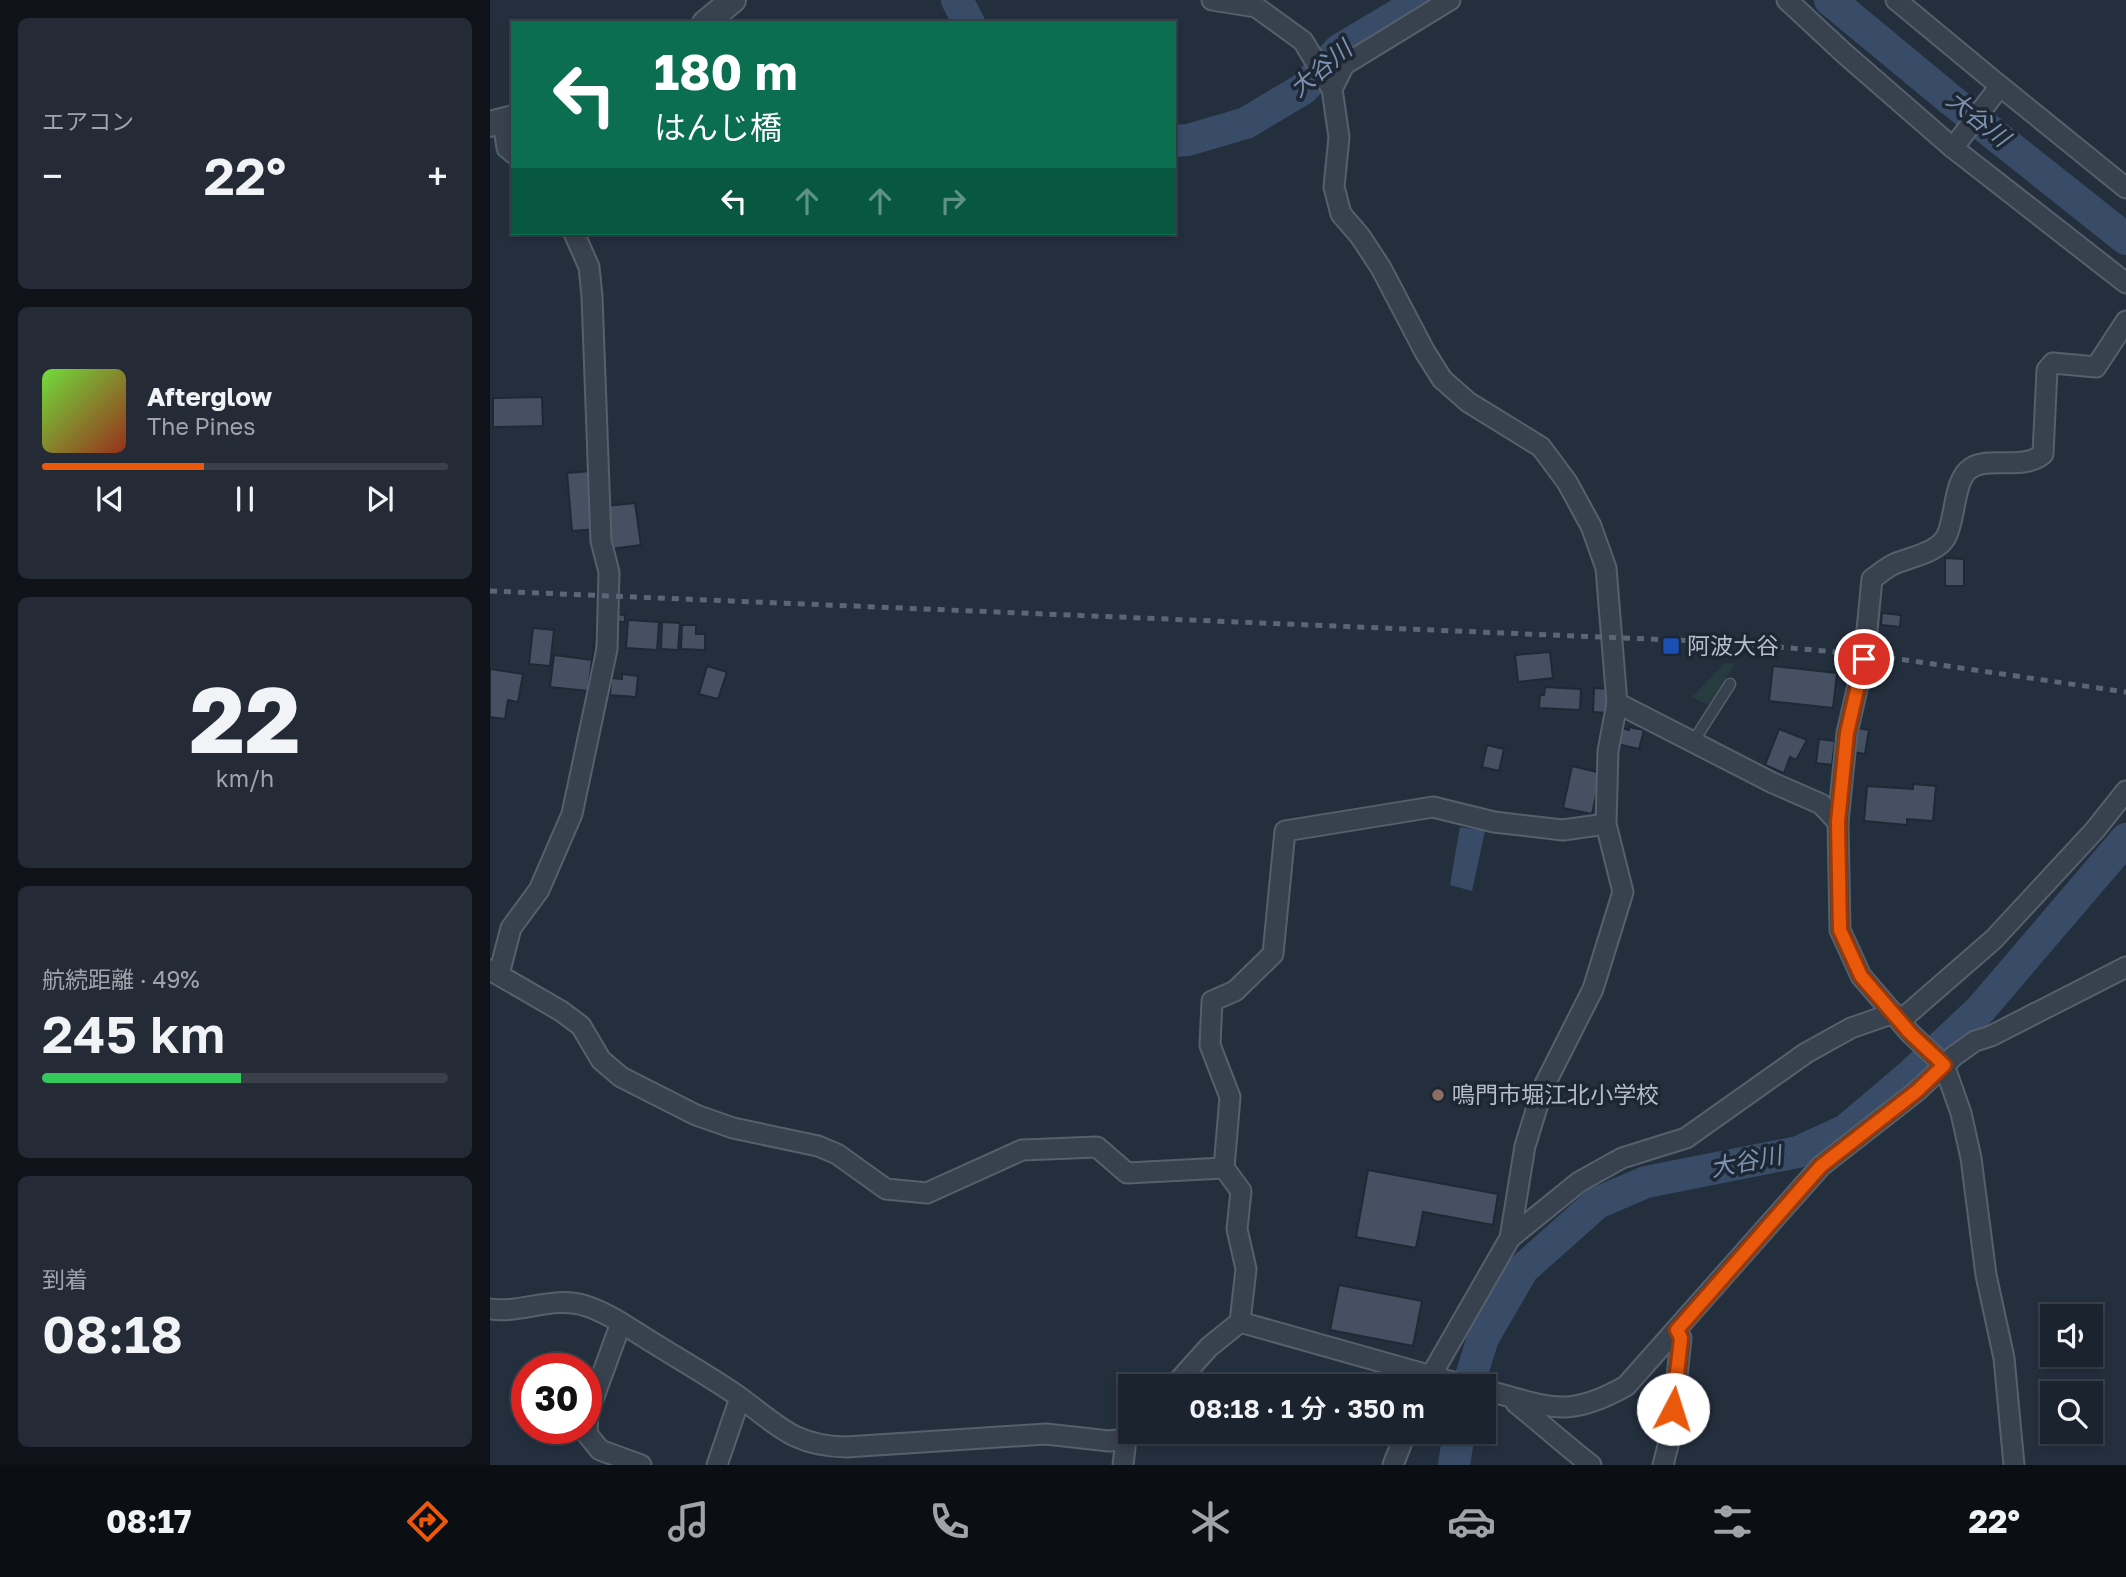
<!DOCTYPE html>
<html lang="ja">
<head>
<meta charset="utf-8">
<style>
  :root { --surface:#1b232e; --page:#242b36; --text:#f1f3f6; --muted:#a0a4aa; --line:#39404a; --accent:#ea580c }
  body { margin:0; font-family:"Golos Text","Noto Sans JP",sans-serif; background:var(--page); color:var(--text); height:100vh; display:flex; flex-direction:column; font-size:26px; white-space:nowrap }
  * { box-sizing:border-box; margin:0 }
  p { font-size:23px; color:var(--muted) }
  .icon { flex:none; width:38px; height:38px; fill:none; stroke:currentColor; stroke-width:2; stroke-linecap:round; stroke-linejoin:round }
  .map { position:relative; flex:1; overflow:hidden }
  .panel { display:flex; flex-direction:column; gap:18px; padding:18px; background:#0f1319; width:490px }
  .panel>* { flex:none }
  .hud { position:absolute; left:21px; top:21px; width:665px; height:214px; border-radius:0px; box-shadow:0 4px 10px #0003,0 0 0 2px var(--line); background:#0b6e4f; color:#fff; overflow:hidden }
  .tools { position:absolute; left:1550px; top:1304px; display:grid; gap:14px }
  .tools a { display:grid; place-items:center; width:63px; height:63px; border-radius:0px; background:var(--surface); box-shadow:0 4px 10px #0003,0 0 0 2px var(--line); font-size:35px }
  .speed { position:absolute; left:21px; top:1353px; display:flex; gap:14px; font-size:35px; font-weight:700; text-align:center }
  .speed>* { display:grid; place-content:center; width:91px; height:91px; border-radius:50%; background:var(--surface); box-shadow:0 4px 10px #0003,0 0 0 2px var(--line); line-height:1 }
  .speed .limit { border:10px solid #d22; background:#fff; color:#111 }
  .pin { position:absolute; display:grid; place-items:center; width:60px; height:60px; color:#fff; margin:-30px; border:4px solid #fff; border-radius:50%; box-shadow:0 2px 7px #0007 }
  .me { position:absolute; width:77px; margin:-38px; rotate:5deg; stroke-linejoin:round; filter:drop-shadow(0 0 5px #0008) }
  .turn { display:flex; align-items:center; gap:24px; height:147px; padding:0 28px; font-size:32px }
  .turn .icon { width:91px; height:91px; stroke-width:2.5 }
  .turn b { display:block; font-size:49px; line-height:60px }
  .lanes { display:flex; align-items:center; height:66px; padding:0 28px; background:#0003; justify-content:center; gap:35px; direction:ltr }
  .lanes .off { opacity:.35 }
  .big { font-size:52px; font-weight:600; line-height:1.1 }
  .panel .widget { flex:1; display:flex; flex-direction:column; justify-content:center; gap:10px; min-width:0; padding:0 24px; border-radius:10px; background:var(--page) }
  .panel .dial { align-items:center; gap:0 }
  .dial b { font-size:91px; line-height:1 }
  .song { display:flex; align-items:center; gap:21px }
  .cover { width:84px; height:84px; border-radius:10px; background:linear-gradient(135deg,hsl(100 70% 55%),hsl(10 70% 35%)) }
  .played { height:7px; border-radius:4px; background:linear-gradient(90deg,var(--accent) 40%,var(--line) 40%) }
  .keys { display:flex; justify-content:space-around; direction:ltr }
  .heat { display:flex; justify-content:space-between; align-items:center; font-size:38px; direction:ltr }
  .charge { height:10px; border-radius:5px; background:linear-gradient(90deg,#34c759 49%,var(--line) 0) }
  .trip { position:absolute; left:628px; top:1374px; width:378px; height:70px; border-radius:0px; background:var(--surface); box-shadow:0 4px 10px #0003,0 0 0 2px var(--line); font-weight:600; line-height:70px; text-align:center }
  .menu { display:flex; height:112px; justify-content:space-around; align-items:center; background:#0b0e12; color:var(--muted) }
  .menu .icon { width:49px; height:49px }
  .menu .active { color:var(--accent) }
  .menu b { font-size:32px; color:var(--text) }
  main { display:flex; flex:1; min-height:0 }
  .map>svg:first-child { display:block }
  .green { fill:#263c3f }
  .water { fill:#394c67 }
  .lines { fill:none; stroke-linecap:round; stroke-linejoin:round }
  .river { stroke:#394c67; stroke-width:32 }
  .building { fill:#455162; stroke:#1f2835; stroke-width:2 }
  .service-casing { stroke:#565f6c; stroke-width:13 }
  .minor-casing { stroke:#565f6c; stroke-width:23 }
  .tertiary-casing { stroke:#565f6c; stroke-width:28 }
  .service { stroke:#38414e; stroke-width:10 }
  .minor { stroke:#38414e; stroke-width:19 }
  .tertiary { stroke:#38414e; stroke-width:24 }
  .rail { stroke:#5a6575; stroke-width:5; stroke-dasharray:7 7; stroke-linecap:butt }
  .route-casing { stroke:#983908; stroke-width:18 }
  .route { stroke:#ea580c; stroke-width:12 }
  .transit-dot { fill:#1a4fb4; stroke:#1d2633; stroke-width:2.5 }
  .education-dot { fill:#8d6e63; stroke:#1d2633; stroke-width:2.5 }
  .labels { text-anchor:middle; stroke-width:7; stroke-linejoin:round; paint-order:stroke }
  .poi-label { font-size:23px; fill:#b4bcc9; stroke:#1d2633; text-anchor:start }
  .water-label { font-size:24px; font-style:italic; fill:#7c92b1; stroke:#1d2633 }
</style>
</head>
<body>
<main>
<section class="panel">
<div class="widget"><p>エアコン</p>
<div class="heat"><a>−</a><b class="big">22°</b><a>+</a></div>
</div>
<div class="widget">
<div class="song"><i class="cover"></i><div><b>Afterglow</b><p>The Pines</p></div></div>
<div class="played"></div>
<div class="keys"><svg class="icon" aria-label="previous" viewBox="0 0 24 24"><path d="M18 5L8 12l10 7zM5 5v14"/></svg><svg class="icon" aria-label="pause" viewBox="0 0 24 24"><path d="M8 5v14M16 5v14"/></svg><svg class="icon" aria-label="next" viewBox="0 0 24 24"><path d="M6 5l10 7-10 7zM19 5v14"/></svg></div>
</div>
<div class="widget dial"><b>22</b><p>km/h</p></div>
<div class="widget"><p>航続距離 · 49%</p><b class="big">245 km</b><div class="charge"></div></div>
<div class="widget"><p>到着</p><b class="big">08:18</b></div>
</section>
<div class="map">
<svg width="1636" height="1465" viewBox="0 0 1636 1465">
  <rect width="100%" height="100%" fill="#242f3e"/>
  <polygon class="green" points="1235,663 1245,664 1218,705 1202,697"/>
  <polygon class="water" points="970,827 995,831 982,891 960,885"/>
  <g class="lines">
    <g class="river">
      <polyline points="467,0 479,23"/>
      <polyline points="1340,0 1461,100 1636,239"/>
      <polyline points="684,141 698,140 756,123 813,89 849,50 933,0"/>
      <polyline points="978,1386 993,1338 1033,1269 1107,1203 1156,1182 1308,1152 1356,1130 1422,1074 1491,1009 1636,839"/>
      <polyline points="964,1465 969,1432"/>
    </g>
  </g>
  <g class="building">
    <polygon points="52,397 53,426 3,427 3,398"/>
    <polygon points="101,471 107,529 82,531 77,473"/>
    <polygon points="145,503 151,545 121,549 116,506"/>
    <polygon points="1455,558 1474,559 1474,586 1455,586"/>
    <polygon points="1392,613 1411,615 1410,627 1391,625"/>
    <polygon points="122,614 135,615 135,622 122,621"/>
    <polygon points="138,620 169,622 167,650 136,648"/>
    <polygon points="172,622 190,623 188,650 171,649"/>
    <polygon points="192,625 206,625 206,634 215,634 215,650 191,649"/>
    <polygon points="43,628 64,630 60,666 39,664"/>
    <polygon points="106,628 116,629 112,668 102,667"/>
    <polygon points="1173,648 1188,649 1187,652 1173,652"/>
    <polygon points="1060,652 1063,678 1028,682 1025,655"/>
    <polygon points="64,655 102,660 98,691 60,687"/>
    <polygon points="217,666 237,672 228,699 209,694"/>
    <polygon points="1283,666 1347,673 1343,708 1279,701"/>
    <polygon points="0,669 33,674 28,702 18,700 15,719 0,717"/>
    <polygon points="132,674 148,676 146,697 120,695 121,678 132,679"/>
    <polygon points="1055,687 1091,689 1090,710 1049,708 1050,695 1054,695"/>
    <polygon points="1104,688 1119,689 1117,713 1103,712"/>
    <polygon points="1127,727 1139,730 1139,727 1154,730 1149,749 1123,743"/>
    <polygon points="1362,727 1379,730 1375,754 1358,751"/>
    <polygon points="1289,729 1317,740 1306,760 1300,757 1294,773 1275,765"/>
    <polygon points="1329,739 1345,741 1342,765 1326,763"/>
    <polygon points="997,745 1014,749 1009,771 992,767"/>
    <polygon points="1082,766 1111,773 1102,814 1073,808"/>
    <polygon points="1423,784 1446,786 1443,821 1417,819 1417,825 1374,821 1377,786 1423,789"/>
    <polygon points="878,1170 1008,1194 1003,1225 933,1212 926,1248 866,1237"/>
    <polygon points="849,1285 932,1301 923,1346 840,1330"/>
  </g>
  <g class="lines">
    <g class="service-casing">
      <polyline id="service" points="1203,742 1240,684"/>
    </g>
    <g class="minor-casing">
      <g id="minor">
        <polyline points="722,0 766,7 813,41 842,89 849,137 844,187 851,214 870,236 891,268 935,352 952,379 978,402 1051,447 1077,482 1101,526 1116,568 1127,703 1118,751 1116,824 1133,892 1103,989 1053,1088 1035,1146 1020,1238 935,1386"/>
        <polyline points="1297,0 1355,54 1463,148 1636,283"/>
        <polyline points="1406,0 1510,86 1463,148"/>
        <polyline points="1510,86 1636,188"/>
        <polyline points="842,89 854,65 960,0"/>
        <polyline points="13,120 17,148 23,153"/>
        <path d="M1375,650l7,-71c7,-5 14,-11 22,-15 16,-7 43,-11 52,-27 10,-18 7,-58 25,-69 18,-12 52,3 72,-14l4,-84 6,-7 43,4 30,-46"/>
        <polyline points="1374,659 1357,733 1348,822 1350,930 1371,976 1420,1033 1454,1065 1471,1113 1481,1158 1496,1275 1514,1358 1524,1465"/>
        <polyline points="1127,703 1283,783 1331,804 1348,822"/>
        <polyline points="0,970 71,1011 91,1026 111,1060 131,1077 206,1115 243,1128 328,1146 347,1154 396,1189 437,1193 532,1150 607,1147 637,1173 734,1168"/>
        <polyline points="9,974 21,928 49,890 82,814 117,649 119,572 111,541 102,296 99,267 84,233"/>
        <polyline points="1411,1020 1504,939 1605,830 1636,791"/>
        <polyline points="1020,1238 1089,1182 1132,1158 1196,1138 1316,1053 1361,1028 1404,1013"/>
        <path d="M0,1309c31,5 64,-14 96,-3 22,7 41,21 61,33 30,19 62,37 91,57 40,29 55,50 108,51l200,-13 63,7 17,-2 7,-7"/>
        <polyline points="750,1322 756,1269 747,1229 751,1191 734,1168 740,1097 720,1045 722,1001 745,991 783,954 795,831 943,807 1004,822 1073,830 1116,824"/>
        <polyline points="131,1323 98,1413 97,1434 110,1450 151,1465"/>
        <polyline points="684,1386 719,1347 750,1322 977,1386"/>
        <path d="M994,1390c63,15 80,31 142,-4l195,-220 96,-75 37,-35 21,-15 16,-5 135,-69"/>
        <path d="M1026,1403c26,21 49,42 75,62"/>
        <polyline points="227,1465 250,1398"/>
        <polyline points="633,1465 636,1439"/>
        <polyline points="903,1465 916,1432"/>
        <polyline points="1173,1465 1181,1434 1191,1338 1187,1330"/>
      </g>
    </g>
    <g class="tertiary-casing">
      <g id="tertiary">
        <polyline points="215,23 243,0"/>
        <polyline points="0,124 23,118"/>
      </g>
    </g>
    <use href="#service" class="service"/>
    <use href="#minor" class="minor"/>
    <use href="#tertiary" class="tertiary"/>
    <polyline class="rail" points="0,591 1231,642 1381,655 1636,692"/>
  </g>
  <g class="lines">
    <g class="route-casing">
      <polyline id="route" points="1183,1409 1191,1338 1187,1330 1331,1166 1427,1091 1454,1065 1420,1033 1371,976 1350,930 1348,822 1357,733 1374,659"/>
    </g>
    <use href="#route" class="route"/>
  </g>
  <rect class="transit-dot" x="1172" y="637" width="18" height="18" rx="3.5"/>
  <circle class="education-dot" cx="948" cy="1095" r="7"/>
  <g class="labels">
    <g class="poi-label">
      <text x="1197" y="654">阿波大谷</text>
      <text x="962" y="1103">鳴門市堀江北小学校</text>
    </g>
    <g class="water-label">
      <text transform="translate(831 69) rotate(-40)" y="8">大谷川</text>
      <text transform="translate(1488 119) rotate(39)" y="8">大谷川</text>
      <text transform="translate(1256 1162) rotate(-11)" y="8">大谷川</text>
    </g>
  </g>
</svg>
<div class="tools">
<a><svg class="icon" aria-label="sound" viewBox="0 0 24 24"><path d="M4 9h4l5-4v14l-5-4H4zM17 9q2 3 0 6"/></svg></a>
<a><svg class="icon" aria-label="search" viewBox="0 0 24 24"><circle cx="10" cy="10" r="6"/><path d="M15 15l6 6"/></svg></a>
</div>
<div class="speed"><div class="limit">30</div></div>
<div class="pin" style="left:1374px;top:659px;background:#d93025"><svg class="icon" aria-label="arrive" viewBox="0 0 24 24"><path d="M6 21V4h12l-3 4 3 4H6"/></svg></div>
<svg class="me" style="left:1183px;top:1409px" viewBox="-20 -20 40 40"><circle r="19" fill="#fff"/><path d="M0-13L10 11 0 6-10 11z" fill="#ea580c"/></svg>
<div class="trip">08:18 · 1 分 · 350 m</div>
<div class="hud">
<div class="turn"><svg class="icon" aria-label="left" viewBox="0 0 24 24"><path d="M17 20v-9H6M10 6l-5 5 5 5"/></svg><div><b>180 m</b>はんじ橋</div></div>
<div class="lanes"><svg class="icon" aria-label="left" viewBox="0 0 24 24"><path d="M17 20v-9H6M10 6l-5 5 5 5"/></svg><svg class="icon off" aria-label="ahead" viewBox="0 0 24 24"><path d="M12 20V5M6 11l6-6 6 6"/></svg><svg class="icon off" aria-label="ahead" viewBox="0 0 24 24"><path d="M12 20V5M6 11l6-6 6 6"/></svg><svg class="icon off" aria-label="right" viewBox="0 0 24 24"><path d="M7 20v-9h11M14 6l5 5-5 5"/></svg></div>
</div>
</div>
</main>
<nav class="menu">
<b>08:17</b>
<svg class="icon active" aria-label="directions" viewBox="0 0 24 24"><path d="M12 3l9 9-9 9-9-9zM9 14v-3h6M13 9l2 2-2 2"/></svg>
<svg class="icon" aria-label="music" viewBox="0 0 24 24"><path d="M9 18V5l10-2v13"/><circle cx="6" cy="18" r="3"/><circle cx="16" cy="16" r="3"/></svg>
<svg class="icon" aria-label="phone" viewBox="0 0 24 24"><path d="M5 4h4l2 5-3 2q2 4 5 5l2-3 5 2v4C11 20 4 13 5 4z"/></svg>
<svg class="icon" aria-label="climate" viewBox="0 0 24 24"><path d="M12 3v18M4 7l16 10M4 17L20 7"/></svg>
<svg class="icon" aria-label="car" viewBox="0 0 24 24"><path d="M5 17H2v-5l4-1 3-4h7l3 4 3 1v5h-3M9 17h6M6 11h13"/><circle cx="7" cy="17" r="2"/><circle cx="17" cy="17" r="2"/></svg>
<svg class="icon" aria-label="filters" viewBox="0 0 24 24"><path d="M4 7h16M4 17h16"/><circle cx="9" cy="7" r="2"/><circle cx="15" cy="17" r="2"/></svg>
<b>22°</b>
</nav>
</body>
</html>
